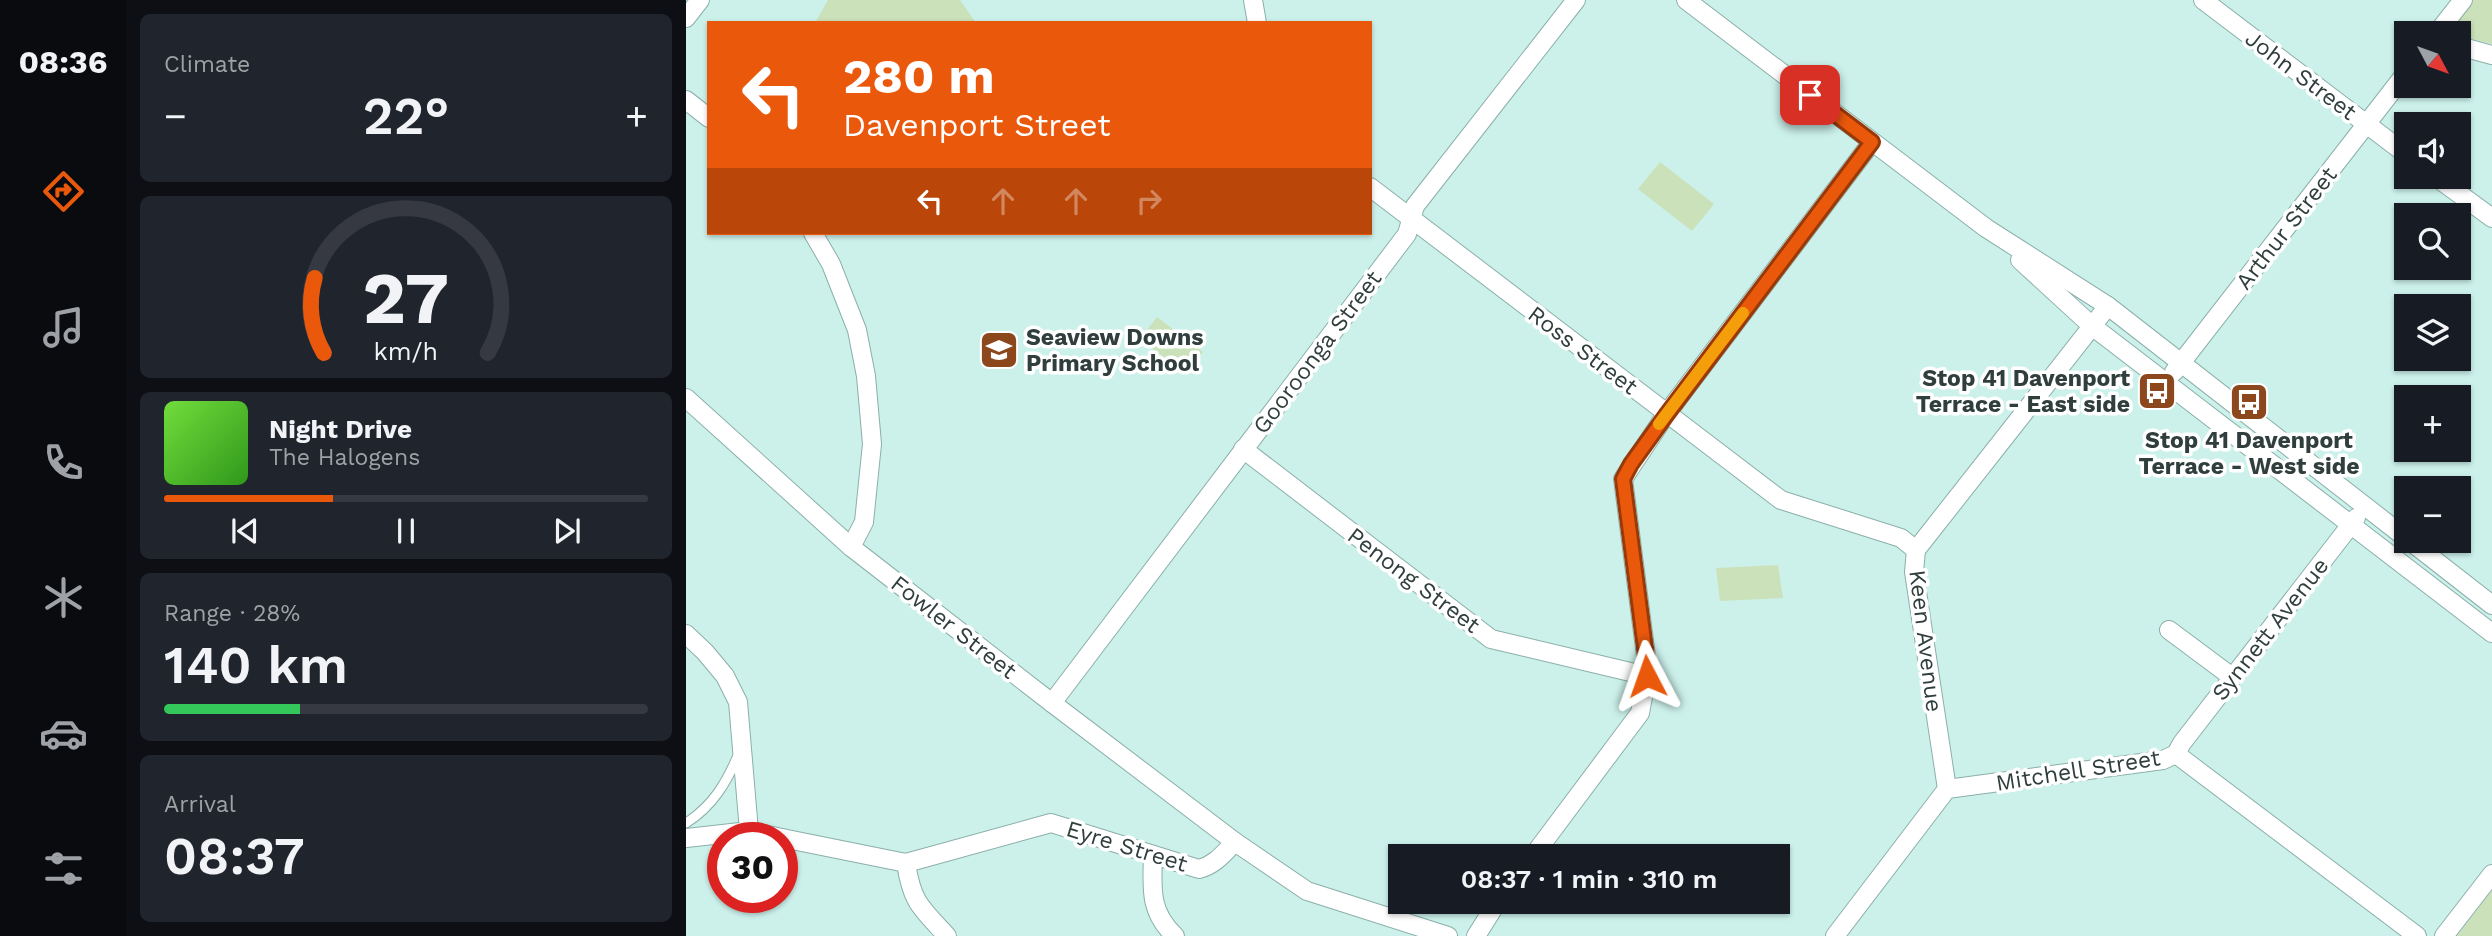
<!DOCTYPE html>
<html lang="en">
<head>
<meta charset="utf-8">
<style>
  :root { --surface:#171b24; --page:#20242c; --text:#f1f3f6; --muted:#9ea1a6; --line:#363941; --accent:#ea580c }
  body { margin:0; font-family:"Work Sans",sans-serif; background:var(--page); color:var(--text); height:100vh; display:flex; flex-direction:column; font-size:26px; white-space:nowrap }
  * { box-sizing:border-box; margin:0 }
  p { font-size:23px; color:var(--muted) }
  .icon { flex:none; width:38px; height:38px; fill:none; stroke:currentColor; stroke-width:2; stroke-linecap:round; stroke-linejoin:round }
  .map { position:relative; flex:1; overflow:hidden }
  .panel { display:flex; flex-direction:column; gap:14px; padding:14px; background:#0d0f14; width:560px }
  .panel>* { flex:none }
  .banner { position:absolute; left:21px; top:21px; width:665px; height:214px; border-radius:0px; box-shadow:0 2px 5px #0004; background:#ea580c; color:#fff; overflow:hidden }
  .needle { width:46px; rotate:131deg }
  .fabs { position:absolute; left:1708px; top:21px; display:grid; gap:14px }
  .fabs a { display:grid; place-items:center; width:77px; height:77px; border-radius:0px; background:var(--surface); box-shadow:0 2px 5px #0004; font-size:35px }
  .speed { position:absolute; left:21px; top:822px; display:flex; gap:14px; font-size:35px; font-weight:700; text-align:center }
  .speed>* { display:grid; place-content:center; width:91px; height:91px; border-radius:50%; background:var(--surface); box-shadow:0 2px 5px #0004; line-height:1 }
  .speed .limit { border:10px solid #d22; background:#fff; color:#111 }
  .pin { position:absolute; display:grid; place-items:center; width:60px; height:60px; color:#fff; margin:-30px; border-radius:14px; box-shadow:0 4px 10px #0006 }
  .me { position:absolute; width:77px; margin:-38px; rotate:356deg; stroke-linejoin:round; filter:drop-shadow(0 0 5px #0008) }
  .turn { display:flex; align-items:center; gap:24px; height:147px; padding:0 21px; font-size:32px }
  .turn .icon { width:91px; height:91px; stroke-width:2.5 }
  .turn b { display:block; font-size:49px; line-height:60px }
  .lanes { display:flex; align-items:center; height:66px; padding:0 21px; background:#0003; justify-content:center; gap:35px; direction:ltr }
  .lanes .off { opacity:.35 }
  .big { font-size:52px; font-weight:600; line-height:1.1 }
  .panel .tile { flex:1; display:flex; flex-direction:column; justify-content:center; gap:10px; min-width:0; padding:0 24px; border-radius:10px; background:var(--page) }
  .panel .dial { align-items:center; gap:0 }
  .dial svg { height:182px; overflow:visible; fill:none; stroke:var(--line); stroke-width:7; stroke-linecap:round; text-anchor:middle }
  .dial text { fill:var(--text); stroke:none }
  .song { display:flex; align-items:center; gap:21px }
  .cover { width:84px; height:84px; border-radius:10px; background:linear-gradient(135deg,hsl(100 70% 55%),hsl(110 70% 35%)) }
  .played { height:7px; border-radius:4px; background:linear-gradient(90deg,var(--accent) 35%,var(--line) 35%) }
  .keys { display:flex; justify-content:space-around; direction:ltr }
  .heat { display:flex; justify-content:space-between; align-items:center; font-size:38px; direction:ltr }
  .charge { height:10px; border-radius:5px; background:linear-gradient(90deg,#34c759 28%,var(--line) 0) }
  .trip { position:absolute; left:702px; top:844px; width:402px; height:70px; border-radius:0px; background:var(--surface); box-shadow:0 2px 5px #0004; font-weight:600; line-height:70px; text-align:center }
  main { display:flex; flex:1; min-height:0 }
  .tabs { display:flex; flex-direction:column; width:126px; justify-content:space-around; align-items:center; background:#090b0e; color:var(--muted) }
  .tabs .icon { width:49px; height:49px }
  .tabs .active { color:var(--accent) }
  .tabs b { font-size:32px; color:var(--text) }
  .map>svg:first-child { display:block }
  .park { fill:#cbe1b9 }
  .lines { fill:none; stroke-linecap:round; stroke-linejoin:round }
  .lane-casing { stroke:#8bafaa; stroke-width:11 }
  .street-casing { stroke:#8bafaa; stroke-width:20 }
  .lane { stroke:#fff; stroke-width:9 }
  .street { stroke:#fff; stroke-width:18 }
  .route-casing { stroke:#983908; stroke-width:18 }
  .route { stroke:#ea580c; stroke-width:12 }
  .slow { stroke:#f59e0b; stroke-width:12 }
  .labels { text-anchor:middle; stroke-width:7; stroke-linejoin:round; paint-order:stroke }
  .street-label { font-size:23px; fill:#303f3d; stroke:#fff }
  .poi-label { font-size:23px; font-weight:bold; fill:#303f3d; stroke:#fff; text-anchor:start }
</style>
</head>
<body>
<main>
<nav class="tabs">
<b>08:36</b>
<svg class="icon active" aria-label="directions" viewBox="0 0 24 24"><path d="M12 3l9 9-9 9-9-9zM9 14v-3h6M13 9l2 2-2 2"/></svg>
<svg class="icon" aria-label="music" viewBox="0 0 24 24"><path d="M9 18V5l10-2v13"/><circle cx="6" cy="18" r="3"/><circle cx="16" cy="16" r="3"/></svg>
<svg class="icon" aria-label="phone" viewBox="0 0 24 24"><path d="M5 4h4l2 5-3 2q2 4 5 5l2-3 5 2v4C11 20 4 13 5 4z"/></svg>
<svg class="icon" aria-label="climate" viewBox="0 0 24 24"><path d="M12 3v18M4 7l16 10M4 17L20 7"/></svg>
<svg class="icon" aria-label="car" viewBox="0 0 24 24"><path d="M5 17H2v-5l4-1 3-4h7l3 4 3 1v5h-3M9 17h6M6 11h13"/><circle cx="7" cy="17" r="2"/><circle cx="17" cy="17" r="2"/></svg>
<svg class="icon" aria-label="filters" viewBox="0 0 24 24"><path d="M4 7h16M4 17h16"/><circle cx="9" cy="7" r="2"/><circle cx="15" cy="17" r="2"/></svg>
</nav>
<section class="panel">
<div class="tile"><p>Climate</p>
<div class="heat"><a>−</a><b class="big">22°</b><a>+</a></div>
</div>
<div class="tile dial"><svg viewBox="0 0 100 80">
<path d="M14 69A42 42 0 1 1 86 69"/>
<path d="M14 69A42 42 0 0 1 10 36" stroke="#ea580c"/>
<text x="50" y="56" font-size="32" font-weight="700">27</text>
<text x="50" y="72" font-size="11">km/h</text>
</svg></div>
<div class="tile">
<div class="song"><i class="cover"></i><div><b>Night Drive</b><p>The Halogens</p></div></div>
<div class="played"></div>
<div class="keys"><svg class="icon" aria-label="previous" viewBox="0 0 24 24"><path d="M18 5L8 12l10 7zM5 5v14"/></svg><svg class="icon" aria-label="pause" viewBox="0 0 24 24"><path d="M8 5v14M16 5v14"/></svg><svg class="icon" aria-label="next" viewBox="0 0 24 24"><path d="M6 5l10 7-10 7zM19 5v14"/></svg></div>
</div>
<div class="tile"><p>Range · 28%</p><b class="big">140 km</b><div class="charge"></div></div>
<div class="tile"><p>Arrival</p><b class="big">08:37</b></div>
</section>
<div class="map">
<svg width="1806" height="936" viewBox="0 0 1806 936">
  <rect width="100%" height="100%" fill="#ccf1eb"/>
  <g class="park">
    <polygon points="142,0 274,0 290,23 129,23"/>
    <polygon points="1787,0 1806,0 1806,44 1777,37 1769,26"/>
    <polygon points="974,162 1028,204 1006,231 952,189"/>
    <polygon points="471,317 517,352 500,374 454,339"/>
    <polygon points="1092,565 1097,598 1034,601 1030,568"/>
    <polygon points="1806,890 1806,936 1771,936"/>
  </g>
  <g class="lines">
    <g class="lane-casing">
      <path id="lane" d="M0,823c27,-17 41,-41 53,-70"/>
    </g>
    <g class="street-casing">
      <g id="street">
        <polyline points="567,0 571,23"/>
        <polyline points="1000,0 1300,228 1422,306 1720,538"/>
        <polyline points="1517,0 1720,154"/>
        <polyline points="0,18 14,0"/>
        <polyline points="1751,33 1777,0"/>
        <polyline points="1773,46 1806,55"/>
        <polyline points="0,100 23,118"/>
        <polyline points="1750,177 1806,218"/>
        <polyline points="684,187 1095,500 1215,538 1230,550"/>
        <polyline points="127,233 145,264 171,330 180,376 186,444 178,522 165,547"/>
        <polyline points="1334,260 1406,326 1806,633"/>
        <polyline points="1488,372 1720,73"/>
        <polyline points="0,398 165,547 366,703 549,842"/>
        <polyline points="557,449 805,639 961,676"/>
        <polyline points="1724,541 1806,605"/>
        <polyline points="1483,630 1546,677"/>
        <polyline points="0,634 19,652 39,676 52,702 63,831"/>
        <polyline points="366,703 721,234 729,206 890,0"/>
        <polyline points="1490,754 1496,743 1670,518"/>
        <polyline points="1261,789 1228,572 1230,550 1422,306"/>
        <polyline points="0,838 63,831 96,838"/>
        <path d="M96,838l124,25 145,-40 148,46c16,-4 25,-16 36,-27l72,49 141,45"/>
        <path d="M467,855c-1,33 -4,57 22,81"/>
        <polyline points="847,856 954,713 961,676 960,656 937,479 981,413 1186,142"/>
        <path d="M220,863c6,40 15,45 41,73"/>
        <polyline points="790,936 812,901"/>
        <polyline points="1149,936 1261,789 1477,760 1490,754 1731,936"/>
        <polyline points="1758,936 1806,874"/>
      </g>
    </g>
    <use href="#lane" class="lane"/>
    <use href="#street" class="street"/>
  </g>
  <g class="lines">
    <g class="route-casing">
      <polyline id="route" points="961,676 960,656 937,479 945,464 981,414 1186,142 1124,95"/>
    </g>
    <use href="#route" class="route"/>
    <polyline class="slow" points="973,424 1057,313"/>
  </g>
  <defs>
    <g id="school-square" transform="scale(2.0125)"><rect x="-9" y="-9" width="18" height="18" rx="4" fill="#8c471c" stroke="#fff"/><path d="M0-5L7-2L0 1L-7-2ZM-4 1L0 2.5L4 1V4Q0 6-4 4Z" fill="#fff"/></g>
    <g id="bus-square" transform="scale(2.0125)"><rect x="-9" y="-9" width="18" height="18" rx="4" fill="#8c471c" stroke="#fff"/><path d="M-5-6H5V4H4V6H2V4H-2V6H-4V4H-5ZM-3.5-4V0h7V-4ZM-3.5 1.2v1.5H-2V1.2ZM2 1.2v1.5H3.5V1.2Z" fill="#fff"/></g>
  </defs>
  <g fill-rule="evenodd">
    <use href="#school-square" x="313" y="350"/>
    <use href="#bus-square" x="1471" y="391"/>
    <use href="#bus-square" x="1563" y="402"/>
  </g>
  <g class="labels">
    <g class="street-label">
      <text transform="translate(1615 75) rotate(37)" y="8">John Street</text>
      <text transform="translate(1600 228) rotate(-52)" y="8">Arthur Street</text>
      <text transform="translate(897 350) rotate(37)" y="8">Ross Street</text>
      <text transform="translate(631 352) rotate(-53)" y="8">Gooroonga Street</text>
      <text transform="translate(728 580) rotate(37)" y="8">Penong Street</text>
      <text transform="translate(268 627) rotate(38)" y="8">Fowler Street</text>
      <text transform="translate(1584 629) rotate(-52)" y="8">Synnett Avenue</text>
      <text transform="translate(1240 641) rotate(83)" y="8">Keen Avenue</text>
      <text transform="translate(1392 770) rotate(-9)" y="8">Mitchell Street</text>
      <text transform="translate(441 846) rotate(17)" y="8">Eyre Street</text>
    </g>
    <g class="poi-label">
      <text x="340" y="345">Seaview Downs<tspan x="340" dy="26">Primary School</tspan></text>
      <text x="1444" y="386" text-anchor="end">Stop 41 Davenport<tspan x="1444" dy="26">Terrace - East side</tspan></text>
      <text x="1563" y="448" text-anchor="middle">Stop 41 Davenport<tspan x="1563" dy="26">Terrace - West side</tspan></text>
    </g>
  </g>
</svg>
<div class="fabs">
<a><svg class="needle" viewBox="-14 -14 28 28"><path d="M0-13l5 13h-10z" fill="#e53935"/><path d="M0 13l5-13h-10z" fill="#9ea1a6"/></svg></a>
<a><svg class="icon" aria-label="sound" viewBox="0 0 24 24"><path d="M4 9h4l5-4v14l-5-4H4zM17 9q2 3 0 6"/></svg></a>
<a><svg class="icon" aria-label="search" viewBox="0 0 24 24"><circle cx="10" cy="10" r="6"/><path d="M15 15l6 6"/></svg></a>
<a><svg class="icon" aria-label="layers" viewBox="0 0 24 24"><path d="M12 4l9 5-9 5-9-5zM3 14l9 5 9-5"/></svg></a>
<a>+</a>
<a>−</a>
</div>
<div class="speed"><div class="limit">30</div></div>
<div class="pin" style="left:1124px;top:95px;background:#d93025"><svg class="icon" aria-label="arrive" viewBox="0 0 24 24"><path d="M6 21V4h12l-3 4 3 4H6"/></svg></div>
<svg class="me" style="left:961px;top:676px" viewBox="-20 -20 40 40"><path d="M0-17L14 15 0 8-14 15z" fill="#ea580c" stroke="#fff" stroke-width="4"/></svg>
<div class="trip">08:37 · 1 min · 310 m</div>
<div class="banner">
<div class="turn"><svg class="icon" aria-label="left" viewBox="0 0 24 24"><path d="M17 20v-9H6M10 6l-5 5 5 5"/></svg><div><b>280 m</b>Davenport Street</div></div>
<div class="lanes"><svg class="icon" aria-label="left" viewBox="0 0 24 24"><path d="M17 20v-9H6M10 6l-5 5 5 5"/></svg><svg class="icon off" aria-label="ahead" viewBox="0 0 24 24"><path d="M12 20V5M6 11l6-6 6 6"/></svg><svg class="icon off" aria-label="ahead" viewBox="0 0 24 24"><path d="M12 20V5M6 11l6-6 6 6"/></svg><svg class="icon off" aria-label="right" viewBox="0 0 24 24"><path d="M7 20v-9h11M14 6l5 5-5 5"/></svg></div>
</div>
</div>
</main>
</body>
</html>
